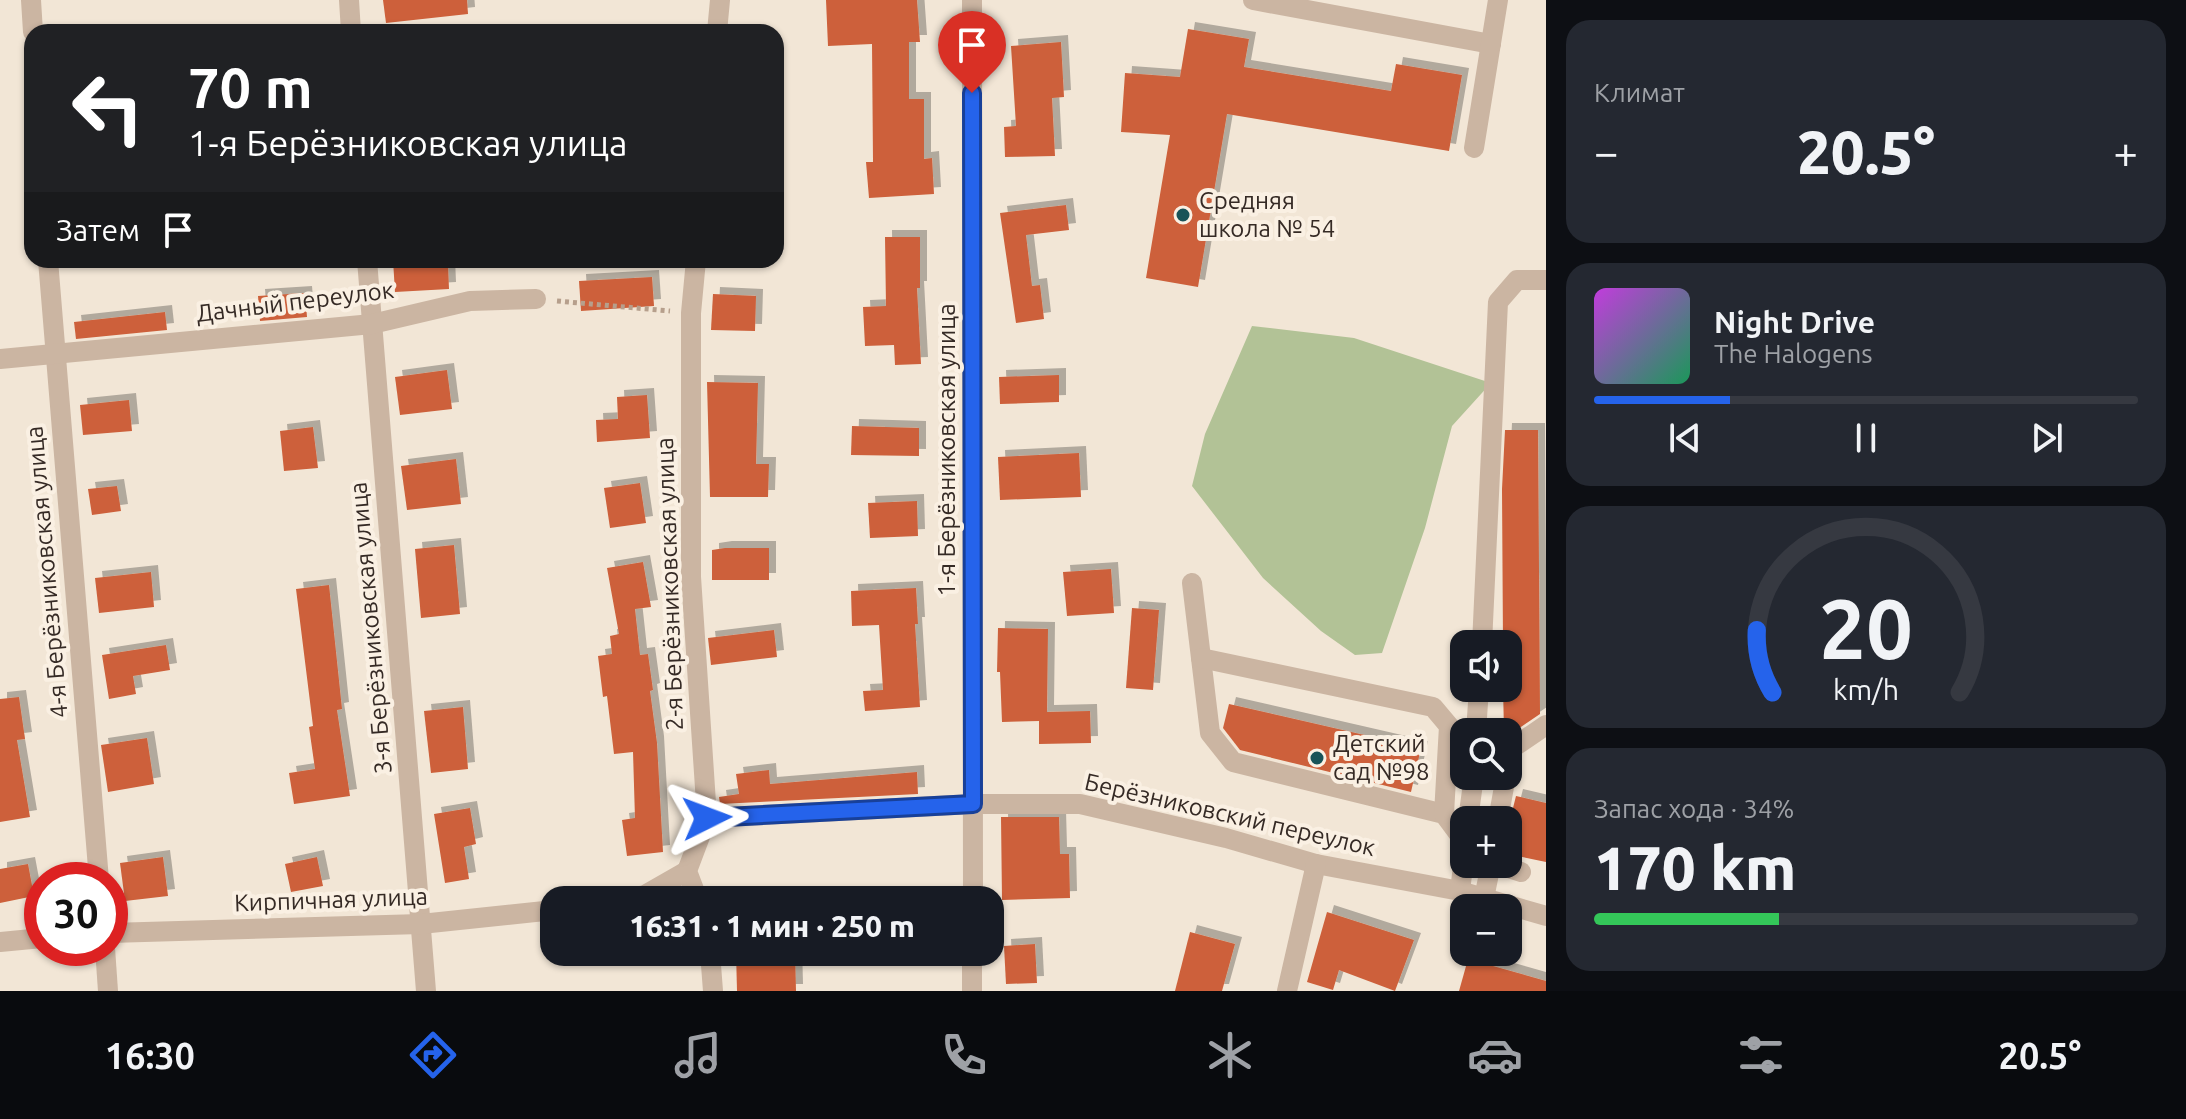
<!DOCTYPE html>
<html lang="ru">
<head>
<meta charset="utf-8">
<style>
  :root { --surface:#171b24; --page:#242831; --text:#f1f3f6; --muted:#9ea1a6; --line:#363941; --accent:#2563eb }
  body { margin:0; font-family:Ubuntu,sans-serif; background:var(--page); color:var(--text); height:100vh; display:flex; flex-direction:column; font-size:30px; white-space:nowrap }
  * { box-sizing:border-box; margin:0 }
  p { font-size:26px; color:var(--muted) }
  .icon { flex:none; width:44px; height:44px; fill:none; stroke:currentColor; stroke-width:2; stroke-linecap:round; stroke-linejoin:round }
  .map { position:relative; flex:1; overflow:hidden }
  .side { display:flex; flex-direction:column; gap:20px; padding:20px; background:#0d0f14; width:640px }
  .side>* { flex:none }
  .top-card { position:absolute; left:24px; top:24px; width:760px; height:244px; border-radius:24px; box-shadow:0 2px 6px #0004; background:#202124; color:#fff; overflow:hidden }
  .buttons { position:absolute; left:1450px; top:630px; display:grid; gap:16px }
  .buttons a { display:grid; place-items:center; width:72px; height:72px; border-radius:16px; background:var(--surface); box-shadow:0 2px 6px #0004; font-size:40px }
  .speed { position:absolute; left:24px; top:862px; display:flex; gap:16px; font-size:40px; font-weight:700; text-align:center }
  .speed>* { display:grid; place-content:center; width:104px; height:104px; border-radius:50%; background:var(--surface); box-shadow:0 2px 6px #0004; line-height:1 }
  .speed .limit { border:12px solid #d22; background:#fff; color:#111 }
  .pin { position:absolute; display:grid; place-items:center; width:68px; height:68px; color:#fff; margin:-82px -34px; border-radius:50% 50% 50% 0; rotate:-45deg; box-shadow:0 0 8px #0007 }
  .pin .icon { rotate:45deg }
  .me { position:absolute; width:88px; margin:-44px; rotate:87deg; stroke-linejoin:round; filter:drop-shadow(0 0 6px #0008) }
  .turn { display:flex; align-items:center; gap:28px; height:168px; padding:0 32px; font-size:36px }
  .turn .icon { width:104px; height:104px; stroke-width:2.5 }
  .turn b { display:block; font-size:56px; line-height:68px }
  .then { display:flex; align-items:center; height:76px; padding:0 32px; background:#0003; gap:16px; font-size:30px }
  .big { font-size:60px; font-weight:800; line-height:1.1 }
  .side .card { flex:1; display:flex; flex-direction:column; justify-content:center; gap:12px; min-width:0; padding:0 28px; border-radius:24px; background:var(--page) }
  .side .dial { align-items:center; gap:0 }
  .dial svg { height:208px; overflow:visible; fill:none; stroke:var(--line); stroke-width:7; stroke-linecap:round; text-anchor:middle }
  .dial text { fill:var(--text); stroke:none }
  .song { display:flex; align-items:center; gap:24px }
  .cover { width:96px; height:96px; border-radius:12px; background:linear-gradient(135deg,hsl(290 70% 55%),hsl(150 70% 35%)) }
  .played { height:8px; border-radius:4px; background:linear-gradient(90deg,var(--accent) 25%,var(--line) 25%) }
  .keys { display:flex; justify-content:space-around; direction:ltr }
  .heat { display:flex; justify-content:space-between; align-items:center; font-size:44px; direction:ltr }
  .charge { height:12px; border-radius:6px; background:linear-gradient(90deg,#34c759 34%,var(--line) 0) }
  .trip { position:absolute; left:540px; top:886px; width:464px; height:80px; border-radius:24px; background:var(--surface); box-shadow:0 2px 6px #0004; font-weight:800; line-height:80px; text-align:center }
  .dock { display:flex; height:128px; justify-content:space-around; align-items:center; background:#090b0e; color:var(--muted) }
  .dock .icon { width:56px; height:56px }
  .dock .current { color:var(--accent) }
  .dock b { font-size:36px; color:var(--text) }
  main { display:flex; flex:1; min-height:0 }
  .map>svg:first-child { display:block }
  .green { fill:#b2c296 }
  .building { fill:#cd603a; filter:url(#shadow) }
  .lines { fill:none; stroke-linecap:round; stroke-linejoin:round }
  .path { stroke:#b69f8c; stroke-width:5; stroke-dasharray:4 4; stroke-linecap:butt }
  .minor { stroke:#cbb5a2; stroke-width:20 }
  .route-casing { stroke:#184099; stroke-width:20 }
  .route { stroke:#2563eb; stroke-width:14 }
  .poi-dot { fill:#195358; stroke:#faf0e3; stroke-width:3 }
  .labels { text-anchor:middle; stroke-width:8; stroke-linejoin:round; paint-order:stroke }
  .poi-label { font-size:24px; fill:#352a25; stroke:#faf0e3; text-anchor:start }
  .street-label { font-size:24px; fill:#352a25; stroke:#faf0e3 }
</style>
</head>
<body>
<main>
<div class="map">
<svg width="1546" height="991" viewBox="0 0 1546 991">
  <defs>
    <filter id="shadow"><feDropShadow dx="7" dy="-7" stdDeviation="0" flood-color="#0004"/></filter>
  </defs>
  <rect width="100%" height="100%" fill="#f2e6d6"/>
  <polygon class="green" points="1252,326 1354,338 1491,383 1452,426 1425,528 1382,653 1355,655 1321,631 1263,578 1192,486 1205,434"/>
  <g class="building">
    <polygon points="383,0 467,0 468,14 386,23"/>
    <polygon points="826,0 917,0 920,42 909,42 909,99 924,99 924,159 932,158 934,194 869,198 866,162 873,162 872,44 828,46"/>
    <polygon points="1188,29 1249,39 1244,67 1391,91 1396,64 1462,75 1449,151 1227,114 1198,287 1146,278 1170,135 1121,132 1125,73 1180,77"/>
    <polygon points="1061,42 1064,97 1052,98 1055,156 1005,157 1004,127 1016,126 1011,46"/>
    <polygon points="1066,205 1069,230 1026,235 1032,286 1040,285 1044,319 1016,323 1000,213"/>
    <polygon points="885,237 920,237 920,288 917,288 921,364 895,365 894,345 865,346 863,307 886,306"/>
    <polygon points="393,260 429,260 429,266 448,265 449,289 395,292"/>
    <polygon points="652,277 654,306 581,311 579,281"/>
    <polygon points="305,293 307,317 260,321 258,296"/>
    <polygon points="713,294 756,296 755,331 711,330"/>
    <polygon points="165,312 167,330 76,339 74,322"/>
    <polygon points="447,370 452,409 400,415 395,377"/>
    <polygon points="1059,375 1059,402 1000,404 999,377"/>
    <polygon points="707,382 758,383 756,464 769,464 768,497 710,497"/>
    <polygon points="647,395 650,438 597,442 596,420 618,419 617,397"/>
    <polygon points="129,400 132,431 83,435 80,405"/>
    <polygon points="852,426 919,428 919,456 851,455"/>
    <polygon points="313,427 318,468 284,471 280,431"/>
    <polygon points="1505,430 1538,430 1540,714 1515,731 1504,731 1503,688 1508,688 1508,644 1503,644 1502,489"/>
    <polygon points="1079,453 1081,497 1000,500 998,457"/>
    <polygon points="456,459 461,504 407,510 401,466"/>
    <polygon points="640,483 646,523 610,528 604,488"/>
    <polygon points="117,486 121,511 92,515 88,489"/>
    <polygon points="917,501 918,536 870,538 868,503"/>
    <polygon points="454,545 460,614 421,618 415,549"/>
    <polygon points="725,548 769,548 769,580 712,580 712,550"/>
    <polygon points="643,562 651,607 635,609 640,655 648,654 653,690 650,691 657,743 663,852 627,856 622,820 635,818 633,752 614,754 607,696 603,697 598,656 612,654 610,636 619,634 607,568"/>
    <polygon points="1111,569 1114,613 1067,616 1063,572"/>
    <polygon points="151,572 154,607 99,613 95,578"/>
    <polygon points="329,585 342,709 337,710 350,796 294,804 289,773 315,769 309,727 313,726 296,589"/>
    <polygon points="916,588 918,624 915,624 920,707 865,711 863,691 883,690 879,625 852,626 851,591"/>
    <polygon points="1132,608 1159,610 1153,690 1126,688"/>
    <polygon points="998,628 1048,629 1047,712 1090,711 1091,743 1039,744 1039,721 1002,722 1000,672 997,672"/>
    <polygon points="774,630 777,657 711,665 708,638"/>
    <polygon points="166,645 170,670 133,676 136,694 109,699 102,655"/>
    <polygon points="19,697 25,739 17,740 30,817 0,822 0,699"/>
    <polygon points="1229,704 1421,748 1411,792 1240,750 1223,728"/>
    <polygon points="463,707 468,769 431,773 424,711"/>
    <polygon points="147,738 154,784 108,792 101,745"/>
    <polygon points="769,770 770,784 917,772 918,794 720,804 719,797 739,794 736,774"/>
    <polygon points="1516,796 1546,803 1546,862 1508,854 1508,828"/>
    <polygon points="470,808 476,844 464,847 469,879 445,883 434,814"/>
    <polygon points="1001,817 1059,817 1060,854 1069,854 1070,898 1002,900"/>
    <polygon points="163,857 168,896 125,901 120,863"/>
    <polygon points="317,857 323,886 291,892 285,864"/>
    <polygon points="28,864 34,896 0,903 0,869"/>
    <polygon points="1327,912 1414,940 1395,991 1339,970 1333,990 1307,982"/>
    <polygon points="1190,932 1235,944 1222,991 1175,991"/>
    <polygon points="1035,944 1037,983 1006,984 1004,946"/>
    <polygon points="736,952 795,952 796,991 737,991"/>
    <polygon points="1468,959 1546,981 1546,991 1459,991"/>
  </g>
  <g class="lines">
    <polyline class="path" points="557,301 670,311"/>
    <g class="minor">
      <polyline points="31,0 33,32"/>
      <polyline points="349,0 351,32"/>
      <polyline points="972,0 973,900"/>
      <polyline points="1253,0 1491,44"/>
      <polyline points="717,32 720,0"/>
      <polyline points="1474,148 1498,0"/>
      <polyline points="48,260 99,880"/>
      <polyline points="367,260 426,991"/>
      <polyline points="696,260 691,313 691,577 707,818 687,871 698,900"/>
      <polyline points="0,359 372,324 470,301 536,299"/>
      <polyline points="1192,583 1210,733 1233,762 1444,814 1464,841"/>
      <polyline points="1482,644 1498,302 1517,280 1546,280"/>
      <polyline points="1201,658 1433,707 1449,726 1444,814"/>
      <polyline points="1476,732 1479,688"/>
      <polyline points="1508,766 1511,749 1546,725"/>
      <polyline points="707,818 973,804 1080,804 1226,838 1316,864 1460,891 1546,916"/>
      <polyline points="1468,820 1474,776"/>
      <polyline points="1498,820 1506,776"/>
      <polyline points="1496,864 1521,872"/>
      <polyline points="1460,891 1464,858"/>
      <polyline points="1484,898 1491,864"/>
      <polyline points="618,900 645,895 687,871"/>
      <polyline points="110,933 421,924 554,910"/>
      <polyline points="0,942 42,938"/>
      <polyline points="105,948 108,991"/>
      <polyline points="710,952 713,991"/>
      <polyline points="972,991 972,952"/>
      <polyline points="1287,991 1316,864"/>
    </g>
  </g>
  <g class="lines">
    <g class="route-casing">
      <polyline id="route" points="707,818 973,804 972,93"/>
    </g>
    <use href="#route" class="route"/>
  </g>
  <g class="poi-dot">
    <circle cx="1183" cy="215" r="8"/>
    <circle cx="1317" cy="758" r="8"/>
  </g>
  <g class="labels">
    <g class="poi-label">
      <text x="1199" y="209">Средняя<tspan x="1199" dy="28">школа № 54</tspan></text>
      <text x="1333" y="752">Детский<tspan x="1333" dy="28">сад №98</tspan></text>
    </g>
    <g class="street-label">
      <text transform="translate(295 302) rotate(-7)" y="8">Дачный переулок</text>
      <text transform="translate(947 450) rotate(-90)" y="8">1-я Берёзниковская улица</text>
      <text transform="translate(47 572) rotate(-95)" y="8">4-я Берёзниковская улица</text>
      <text transform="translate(670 584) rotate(-92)" y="8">2-я Берёзниковская улица</text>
      <text transform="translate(371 628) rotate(-95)" y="8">3-я Берёзниковская улица</text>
      <text transform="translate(1230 815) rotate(13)" y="8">Берёзниковский переулок</text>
      <text transform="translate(331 900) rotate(-2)" y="8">Кирпичная улица</text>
    </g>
  </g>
</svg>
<div class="buttons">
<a><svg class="icon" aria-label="sound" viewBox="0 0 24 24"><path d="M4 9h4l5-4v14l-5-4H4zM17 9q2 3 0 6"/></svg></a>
<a><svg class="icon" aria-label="search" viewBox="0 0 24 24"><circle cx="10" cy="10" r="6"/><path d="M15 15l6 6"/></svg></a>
<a>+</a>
<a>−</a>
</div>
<div class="speed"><div class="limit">30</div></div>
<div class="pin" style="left:972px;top:93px;background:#d93025"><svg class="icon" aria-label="arrive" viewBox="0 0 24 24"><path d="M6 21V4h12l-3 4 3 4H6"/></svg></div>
<svg class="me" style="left:707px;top:818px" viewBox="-20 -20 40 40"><path d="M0-17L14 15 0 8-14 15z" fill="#2563eb" stroke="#fff" stroke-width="4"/></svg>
<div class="trip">16:31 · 1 мин · 250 m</div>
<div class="top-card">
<div class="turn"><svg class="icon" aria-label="left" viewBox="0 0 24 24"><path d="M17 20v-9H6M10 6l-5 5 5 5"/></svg><div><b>70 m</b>1-я Берёзниковская улица</div></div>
<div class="then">Затем<svg class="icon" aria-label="arrive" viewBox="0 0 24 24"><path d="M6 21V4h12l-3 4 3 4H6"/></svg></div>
</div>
</div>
<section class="side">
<div class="card"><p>Климат</p>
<div class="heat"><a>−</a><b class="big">20.5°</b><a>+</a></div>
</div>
<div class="card">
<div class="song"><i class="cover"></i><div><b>Night Drive</b><p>The Halogens</p></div></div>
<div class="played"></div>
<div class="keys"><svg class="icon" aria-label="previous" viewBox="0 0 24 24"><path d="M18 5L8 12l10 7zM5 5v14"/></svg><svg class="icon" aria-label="pause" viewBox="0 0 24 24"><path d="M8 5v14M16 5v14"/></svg><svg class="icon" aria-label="next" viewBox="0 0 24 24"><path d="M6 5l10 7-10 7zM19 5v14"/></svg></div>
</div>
<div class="card dial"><svg viewBox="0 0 100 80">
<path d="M14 69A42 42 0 1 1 86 69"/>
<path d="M14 69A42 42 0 0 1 8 45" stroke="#2563eb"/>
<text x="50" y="56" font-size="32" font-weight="700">20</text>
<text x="50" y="72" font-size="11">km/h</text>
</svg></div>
<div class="card"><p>Запас хода · 34%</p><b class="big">170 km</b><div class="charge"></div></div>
</section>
</main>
<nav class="dock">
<b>16:30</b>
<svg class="icon current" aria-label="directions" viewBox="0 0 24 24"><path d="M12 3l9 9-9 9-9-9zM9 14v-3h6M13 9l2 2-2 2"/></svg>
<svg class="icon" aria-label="music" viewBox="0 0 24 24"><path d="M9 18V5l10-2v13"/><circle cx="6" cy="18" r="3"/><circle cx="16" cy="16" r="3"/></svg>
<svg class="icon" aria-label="phone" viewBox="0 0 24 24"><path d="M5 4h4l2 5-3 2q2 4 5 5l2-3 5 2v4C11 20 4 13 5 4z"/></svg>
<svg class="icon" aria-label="climate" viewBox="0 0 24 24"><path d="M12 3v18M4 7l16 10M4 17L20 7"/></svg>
<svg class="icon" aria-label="car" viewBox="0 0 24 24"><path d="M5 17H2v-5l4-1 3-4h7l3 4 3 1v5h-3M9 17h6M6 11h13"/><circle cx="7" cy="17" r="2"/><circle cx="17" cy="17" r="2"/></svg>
<svg class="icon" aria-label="filters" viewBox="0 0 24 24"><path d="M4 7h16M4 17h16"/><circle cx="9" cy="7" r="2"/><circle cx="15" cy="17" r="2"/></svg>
<b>20.5°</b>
</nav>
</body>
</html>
